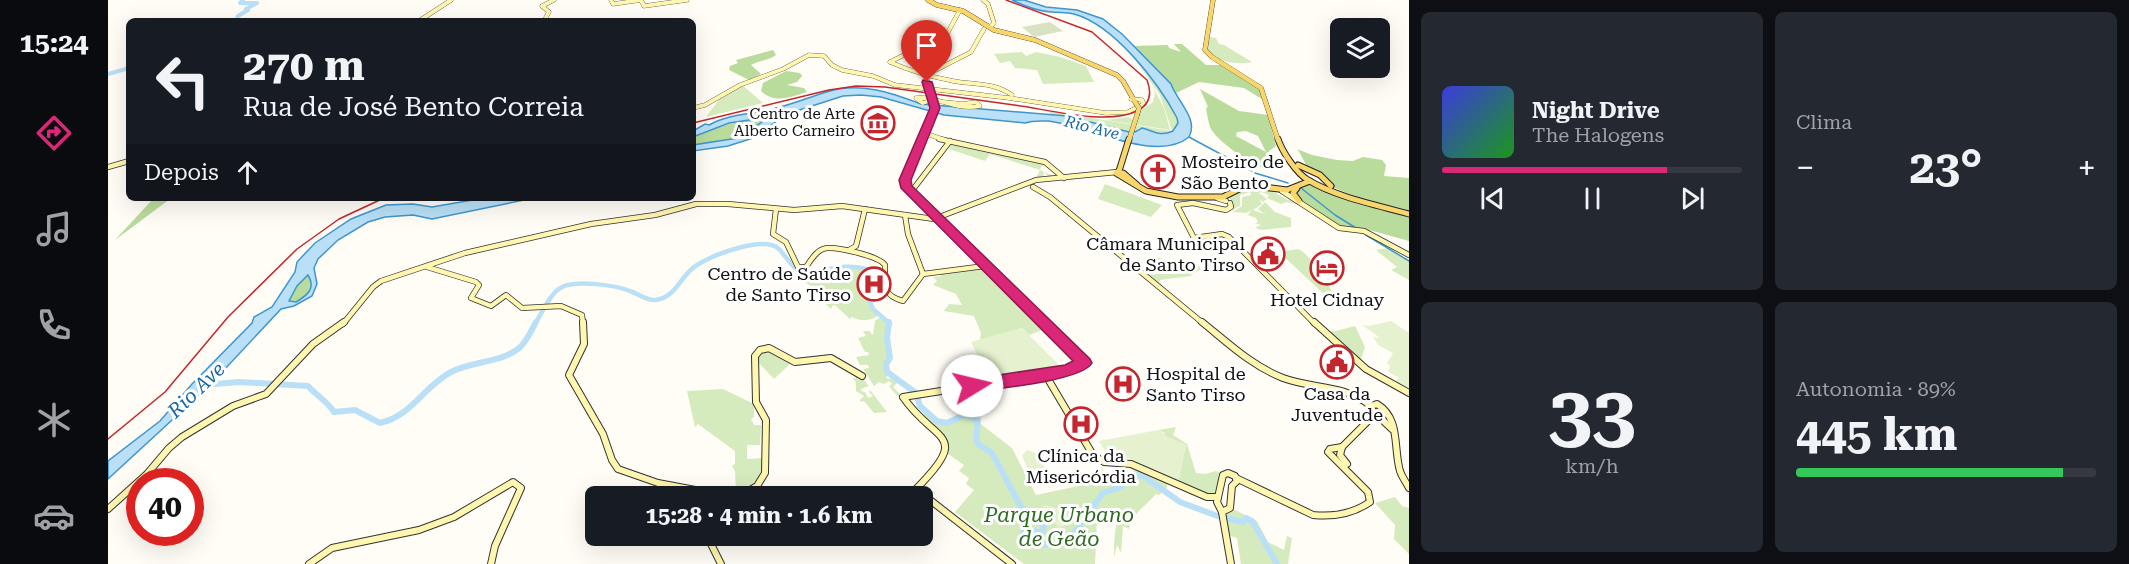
<!DOCTYPE html>
<html lang="pt">
<head>
<meta charset="utf-8">
<style>
  :root { --surface:#171b24; --page:#242831; --text:#f1f3f6; --muted:#9ea1a6; --line:#363941; --accent:#db2777 }
  body { margin:0; font-family:"Roboto Serif",serif; background:var(--page); color:var(--text); height:100vh; display:flex; flex-direction:column; font-size:22px; white-space:nowrap }
  * { box-sizing:border-box; margin:0 }
  p { font-size:20px; color:var(--muted) }
  .icon { flex:none; width:33px; height:33px; fill:none; stroke:currentColor; stroke-width:2; stroke-linecap:round; stroke-linejoin:round }
  .map { position:relative; flex:1; overflow:hidden }
  .drawer { display:flex; flex-direction:column; gap:12px; padding:12px; background:#0d0f14; width:720px }
  .drawer>* { flex:none }
  .guide { position:absolute; left:18px; top:18px; width:570px; height:183px; border-radius:9px; box-shadow:0 6px 24px #0002; background:#171b24; color:var(--text); overflow:hidden }
  .tools { position:absolute; left:1222px; top:18px; display:grid; gap:12px }
  .tools a { display:grid; place-items:center; width:60px; height:60px; border-radius:9px; background:var(--surface); box-shadow:0 6px 24px #0002; font-size:30px }
  .speed { position:absolute; left:18px; top:468px; display:flex; gap:12px; font-size:30px; font-weight:700; text-align:center }
  .speed>* { display:grid; place-content:center; width:78px; height:78px; border-radius:50%; background:var(--surface); box-shadow:0 6px 24px #0002; line-height:1 }
  .speed .limit { border:9px solid #d22; background:#fff; color:#111 }
  .pin { position:absolute; display:grid; place-items:center; width:51px; height:51px; color:#fff; margin:-62px -26px; border-radius:50% 50% 50% 0; rotate:-45deg; box-shadow:0 0 6px #0007 }
  .pin .icon { rotate:45deg }
  .me { position:absolute; width:66px; margin:-33px; rotate:81deg; stroke-linejoin:round; filter:drop-shadow(0 0 4px #0008) }
  .turn { display:flex; align-items:center; gap:21px; height:126px; padding:0 18px; font-size:27px }
  .turn .icon { width:78px; height:78px; stroke-width:2.5 }
  .turn b { display:block; font-size:42px; line-height:51px }
  .then { display:flex; align-items:center; height:57px; padding:0 18px; background:#0003; gap:12px; font-size:22px }
  .big { font-size:45px; font-weight:700; line-height:1.1 }
  .drawer .card { flex:1; display:flex; flex-direction:column; justify-content:center; gap:9px; min-width:0; padding:0 21px; border-radius:9px; background:var(--page) }
  .drawer .dial { align-items:center; gap:0 }
  .dial b { font-size:78px; line-height:1 }
  .song { display:flex; align-items:center; gap:18px }
  .cover { width:72px; height:72px; border-radius:9px; background:linear-gradient(135deg,hsl(240 70% 55%),hsl(120 70% 35%)) }
  .played { height:6px; border-radius:3px; background:linear-gradient(90deg,var(--accent) 75%,var(--line) 75%) }
  .keys { display:flex; justify-content:space-around; direction:ltr }
  .heat { display:flex; justify-content:space-between; align-items:center; font-size:33px; direction:ltr }
  .charge { height:9px; border-radius:4px; background:linear-gradient(90deg,#34c759 89%,var(--line) 0) }
  .drawer .tiles { flex:1; display:grid; gap:12px; grid-template-columns:repeat(2,1fr) }
  .trip { position:absolute; left:477px; top:486px; width:348px; height:60px; border-radius:9px; background:var(--surface); box-shadow:0 6px 24px #0002; font-weight:700; line-height:60px; text-align:center }
  main { display:flex; flex:1; min-height:0 }
  .dock { display:flex; flex-direction:column; width:108px; justify-content:space-around; align-items:center; background:#090b0e; color:var(--muted) }
  .dock .icon { width:42px; height:42px }
  .dock .active { color:var(--accent) }
  .dock b { font-size:27px; color:var(--text) }
  .map>svg:first-child { display:block }
  .green { fill:#d5ebbd }
  .forest { fill:#b9dc9c }
  .cemetery { fill:#d9e3c4 }
  .pitch { fill:#e6f2cf }
  .water { fill:#b9e0f7; stroke:#3f96cf; stroke-width:1.5; fill-rule:evenodd }
  .lines { fill:none; stroke-linecap:round; stroke-linejoin:round }
  .stream { stroke:#3f96cf; stroke-width:1.5 }
  .river-far2 { stroke:#b9e0f7; stroke-width:4 }
  .river-far1 { stroke:#b9e0f7; stroke-width:4.5 }
  .river { stroke:#b9e0f7; stroke-width:6 }
  .secondary-far2-casing { stroke:#333; stroke-width:4.5 }
  .secondary-far1-casing { stroke:#333; stroke-width:6 }
  .secondary-casing { stroke:#333; stroke-width:8 }
  .primary-far1-casing { stroke:#222; stroke-width:5 }
  .primary-casing { stroke:#222; stroke-width:7 }
  .secondary-far2 { stroke:#fff6b0; stroke-width:4 }
  .secondary-far1 { stroke:#fff6b0; stroke-width:4.5 }
  .secondary { stroke:#fff6b0; stroke-width:6 }
  .primary-far1 { stroke:#f9d66b; stroke-width:4.5 }
  .primary { stroke:#f9d66b; stroke-width:5 }
  .rail { stroke:#c4262e; stroke-width:1.5 }
  .secondary-bridge-casing { stroke:#333; stroke-width:4.5; stroke-linecap:butt }
  .primary-bridge-casing { stroke:#222; stroke-width:5; stroke-linecap:butt }
  .secondary-bridge { stroke:#fff6b0; stroke-width:4 }
  .primary-bridge { stroke:#f9d66b; stroke-width:4.5 }
  .route { fill:#db2777; stroke:#8e194d; stroke-width:1.5 }
  .labels { text-anchor:middle; stroke-width:6; stroke-linejoin:round; paint-order:stroke }
  .far-poi-label { font-size:15px; fill:#111; stroke:#fff; text-anchor:end }
  .far-water-label { font-size:16px; font-style:italic; fill:#1768a6; stroke:#fff }
  .poi-label { font-size:18px; fill:#111; stroke:#fff }
  .water-label { font-size:20px; font-style:italic; fill:#1768a6; stroke:#fff }
  .near-park-label { font-size:21px; font-style:italic; fill:#2f6b1f; stroke:#fff }
</style>
</head>
<body>
<main>
<nav class="dock">
<b>15:24</b>
<svg class="icon active" aria-label="directions" viewBox="0 0 24 24"><path d="M12 3l9 9-9 9-9-9zM9 14v-3h6M13 9l2 2-2 2"/></svg>
<svg class="icon" aria-label="music" viewBox="0 0 24 24"><path d="M9 18V5l10-2v13"/><circle cx="6" cy="18" r="3"/><circle cx="16" cy="16" r="3"/></svg>
<svg class="icon" aria-label="phone" viewBox="0 0 24 24"><path d="M5 4h4l2 5-3 2q2 4 5 5l2-3 5 2v4C11 20 4 13 5 4z"/></svg>
<svg class="icon" aria-label="climate" viewBox="0 0 24 24"><path d="M12 3v18M4 7l16 10M4 17L20 7"/></svg>
<svg class="icon" aria-label="car" viewBox="0 0 24 24"><path d="M5 17H2v-5l4-1 3-4h7l3 4 3 1v5h-3M9 17h6M6 11h13"/><circle cx="7" cy="17" r="2"/><circle cx="17" cy="17" r="2"/></svg>
</nav>
<div class="map">
<svg width="1301" height="564" viewBox="0 0 1301 564">
  <rect width="100%" height="100%" fill="#fffdf5"/>
  <g class="green">
    <path d="M1100,37l8,1 3,6 5,1 28,17c-14,3 -35,0 -45,-11z"/>
    <polygon points="914,52 918,56 928,52 952,57 978,66 986,82 935,84 929,70 907,68 902,61 892,63 886,54"/>
    <path d="M1030,64c13,13 37,40 40,58l-5,10 -14,2 -20,-6 -4,4h-6l-54,-15 -23,-2 -4,-4 124,20 -12,-36z"/>
    <polygon points="634,85 655,103 598,117 613,97"/>
    <polygon points="1044,85 1056,108 1062,130 998,120 1021,117 1029,122 1032,111 1045,102 1047,93"/>
    <path d="M844,143l91,20 -3,7 4,2 -1,5 5,-1 -4,-4 12,5 3,-1c-5,4 -18,4 -23,2l4,-8 -50,-16 -5,7 -36,-12z"/>
    <polygon points="997,184 1054,205 1043,217 990,199"/>
    <polygon points="1138,186 1164,191 1180,200 1184,198 1192,205 1179,202 1173,204 1159,198 1161,195 1154,192 1151,193 1159,199 1155,202 1151,199 1154,204 1145,210 1156,214 1150,209 1157,202 1167,212 1183,218 1183,227 1153,230 1147,228 1153,225 1147,223 1150,222 1148,218 1140,215 1143,210 1138,213 1125,212 1134,206 1134,197 1143,195 1142,192 1132,195 1132,206 1123,210 1126,206 1121,196"/>
    <polygon points="1280,248 1301,261 1301,280 1283,270 1289,267 1268,250"/>
    <path d="M1190,249c10,4 32,33 34,44l-4,5 -49,-46z"/>
    <polygon points="1049,257 1073,265 1077,262 1089,264 1093,269 1082,276 1052,280 1051,282 1058,289 1041,275 1056,273 1047,260"/>
    <path d="M743,265l11,3 4,4 -5,7 7,21 11,15c-8,6 -17,7 -27,2l-2,2 -14,-13 -3,-1 -2,4 -6,-6 5,-7 -7,-4 -9,3 -1,-8 -9,-5 3,-3 -9,-3 2,-5z"/>
    <polygon points="877,268 939,328 921,335 914,328 872,340 873,333 866,316 836,311 841,304 854,305 848,294 825,285 829,281 825,277 834,276 830,274"/>
    <polygon points="774,316 781,323 778,338 781,358 777,368 780,375 778,378 784,379 784,377 791,381 785,387 793,395 789,396 781,386 784,384 781,381 776,384 771,382 766,386 755,369 761,368 760,365 752,365 748,357 761,355 760,352 757,352 750,338 758,336 755,331 761,331 765,335 767,321"/>
    <polygon points="1247,326 1257,347 1252,362 1220,333"/>
    <polygon points="660,350 683,363 666,379 649,361 651,354"/>
    <polygon points="751,376 749,380 755,379 761,386 753,389 753,391 757,392 760,398 765,396 761,392 762,390 779,412 766,413 756,401 753,402 752,400 756,396 748,391 748,382 745,379"/>
    <path d="M615,389l31,15v13l-3,2 3,6h7l-1,20h-13v14l16,-1c-1,20 -9,28 -27,36l-1,-23 -3,-5 3,-2v-13l-37,-27 -3,3 -8,-36z"/>
    <path d="M818,411c13,14 21,19 36,5l11,2 39,30 24,47 61,-13 5,-12 6,4 32,-4 28,12 -2,8 -7,5 -3,-1c-10,12 -23,18 -27,35l-6,-3 -2,27 -4,-8 -3,12c0,-11 0,-23 3,-34l-17,-9 -3,8 -2,42h-71l-69,-52 19,-22 -8,-6 3,-6 -10,-7 5,-6 -16,-11c2,-19 -11,-27 -25,-37z"/>
    <polygon points="1068,427 1065,435 1079,444 1088,473 1097,474 1108,471 1112,473 1107,495 1102,496 1070,482 1078,445 1057,436 1057,433 1050,430"/>
    <polygon points="1287,497 1294,506 1301,508 1301,554 1286,539 1287,525 1267,503"/>
    <polygon points="1125,509 1149,521 1160,542 1176,550 1179,536 1184,538 1180,564 1133,564 1129,538 1122,536 1117,514"/>
  </g>
  <g class="forest">
    <polygon points="1066,44 1074,44 1098,65 1115,65 1150,87 1157,101 1136,88 1091,82 1066,94 1063,84 1026,46 1060,45 1061,48 1073,52"/>
    <path d="M665,50l3,5c-7,5 -17,6 -25,10l10,9 -12,6 -20,-10 1,-4 8,-3 -2,-3z"/>
    <path d="M678,71l14,2 2,3 -5,6 -10,3 17,3 3,4c-16,5 -32,12 -46,-1l2,-8z"/>
    <path d="M1092,89l39,22 29,4 8,31 -7,5v7l-11,-22 -12,-5 -9,1 -1,4 30,16 -1,17c-14,-5 -49,-28 -55,-42 -2,-6 -3,-13 -4,-19l2,-1z"/>
    <path d="M655,117c-7,23 -51,25 -70,28v-8c23,-11 45,-16 70,-20z"/>
    <path d="M1189,149l15,6 25,5 16,1 10,-4 19,3 4,5 -2,11 25,2v33c-26,-6 -84,-20 -100,-42 -5,-6 -7,-14 -12,-20z"/>
    <polygon points="1198,183 1301,215 1301,241 1254,228 1235,229 1189,197 1188,192"/>
    <polygon points="45,198 62,199 7,240 45,199"/>
    <path d="M200,275c7,14 1,20 -12,27l-7,-1 8,-15z"/>
  </g>
  <polygon class="cemetery" points="942,22 955,31 926,37 914,27"/>
  <g class="pitch">
    <polygon points="1283,321 1301,333 1301,390 1287,383 1290,377 1280,372 1282,366 1279,363 1285,353 1270,345 1265,336 1269,338 1271,337 1254,325 1261,326"/>
    <polygon points="914,328 954,368 881,379 863,342"/>
    <polygon points="1050,430 1057,434 1057,436 1078,445 1070,482 1018,457 1002,459 991,441"/>
    <polygon points="919,450 930,454 940,473 938,481 930,482 923,477 914,456"/>
    <polygon points="938,505 948,508 958,514 956,526 951,528 935,511 935,506"/>
  </g>
  <g class="water">
    <path d="M904,0h12l22,7 31,3 26,9 19,15 49,50c6,17 28,35 18,53 -33,27 -101,-12 -141,-16 -8,0 -15,-1 -23,2l-81,-8 -63,-18 -20,-2 -18,1 -56,18 -34,24 -25,8 -35,5v-6l45,-7 24,-16 1,-4 -34,5 -36,14v-6l12,-7 4,1c17,-10 39,-11 59,-15 21,-4 41,-13 62,-19 31,-9 62,2 91,13l146,12 62,16h6l7,-4c12,3 17,9 31,3l5,-8 -1,-5c-19,-36 -63,-93 -103,-104 -7,-2 -15,-1 -23,-2 -14,-1 -27,-6 -39,-12z"/>
    <path d="M376,198h50l-102,21 -19,-4 -28,2 -17,5 -30,18 -20,19 -4,9 3,16 -5,12 -18,10 -13,3 -72,77 -101,93v-18l52,-40 32,-37 60,-61 2,-6 18,-10 23,-35 2,-10 18,-19 36,-24 35,-14 27,-1 19,3zM200,275c8,13 0,20 -12,27l-7,-1 8,-15z"/>
  </g>
  <g class="lines">
    <g class="stream">
      <polyline points="1081,137 1144,171"/>
      <polyline points="1147,173 1180,183"/>
      <polyline points="1193,188 1227,215 1248,228"/>
      <polyline points="1258,235 1301,261"/>
    </g>
    <g class="river-far2">
      <polyline points="128,21 130,16 140,10 138,9 149,3 132,3 135,0"/>
      <polyline points="0,74 21,68"/>
    </g>
    <path class="river-far1" d="M427,324c7,-11 15,-31 27,-37 15,-7 53,-2 68,4 9,3 16,10 26,9 21,-3 25,-26 41,-35 16,-10 66,-30 82,-16 7,7 13,20 23,22 21,3 38,-9 64,-2l1,4 -6,6 12,30 17,15"/>
    <g class="river">
      <polyline points="781,322 779,338 782,358 778,364 779,372 808,393 812,406 829,421 839,423 858,414 870,420 868,439 870,444 884,453 913,507 936,526 934,533 917,529 914,534 918,540 936,545 959,543 995,493 1013,487 1026,475 1035,476 1072,502 1112,517"/>
      <path d="M95,385l36,-3 69,4c8,9 21,17 26,26l21,-2 25,13c32,-7 44,-37 71,-51 21,-11 48,-9 67,-23 8,-6 13,-18 18,-27"/>
      <polyline points="1118,518 1135,522 1138,518 1144,521 1169,564"/>
    </g>
    <g class="secondary-far2-casing">
      <g id="secondary-far2">
        <polyline points="503,0 505,4 533,0 536,6 579,0"/>
        <polyline points="875,0 880,4 886,23 882,27"/>
        <polyline points="311,21 343,0"/>
        <polyline points="436,21 441,12 434,6 446,0"/>
        <path d="M782,62c20,9 42,15 63,19 21,4 41,1 59,14"/>
        <polyline points="782,62 798,54 834,43 852,10"/>
        <polyline points="815,73 828,70 863,52 876,29"/>
        <polyline points="585,108 597,105 632,85 675,69 701,55 716,56 724,65 734,70 765,76 787,85 901,98 998,113 1020,112 1036,104 1034,100 1023,99"/>
        <polyline points="819,129 822,135 837,140"/>
        <path d="M814,140l13,-31 -4,-9 -8,3 -7,-5c19,-3 38,13 64,8l-4,-4 -13,2 -29,-3"/>
      </g>
    </g>
    <g class="secondary-far1-casing">
      <g id="secondary-far1">
        <polyline points="814,139 797,180 799,188 936,324"/>
        <polyline points="831,139 937,162 956,178"/>
        <polyline points="0,167 21,161"/>
        <polyline points="925,187 942,197 1096,324"/>
        <polyline points="1174,191 1231,228 1256,231 1301,255"/>
        <polyline points="803,192 842,141"/>
        <polyline points="1109,198 1118,201"/>
        <polyline points="1122,203 1123,207 1118,210 1085,203 1069,205 1086,238 1114,234 1121,237 1207,324"/>
        <path d="M668,209l-3,25 13,8 12,25h8c5,-7 11,-18 21,-19 11,-1 52,8 58,17 0,19 -4,30 18,36l20,-27"/>
        <polyline points="797,215 800,234 815,274"/>
        <polyline points="741,250 748,246 757,209"/>
        <polyline points="319,267 368,282 371,285 363,298 383,306 398,295 414,308 453,306 474,315 475,324"/>
        <polyline points="815,274 877,266"/>
        <polyline points="235,324 265,287 273,281 357,253 483,224 547,215 588,204 620,204 686,210 734,206 826,219 928,180 1009,172"/>
      </g>
    </g>
    <g class="secondary-casing">
      <g id="secondary">
        <polyline points="475,322 476,344 461,375 495,434 504,460 510,469 550,483 619,496"/>
        <path d="M1094,322c26,21 50,44 81,56 33,12 58,5 88,28"/>
        <polyline points="1206,322 1258,369 1301,393"/>
        <polyline points="937,374 985,455 996,462 1023,464 1099,497 1110,497"/>
        <path d="M1263,406l6,-2c24,15 16,43 23,67 2,6 6,11 9,17"/>
        <polyline points="1265,411 1284,429"/>
        <polyline points="1234,447 1232,455 1239,464"/>
        <polyline points="1234,447 1260,421 1264,409"/>
        <polygon points="1120,473 1127,476 1129,481 1124,486 1122,508 1114,512 1109,502 1115,475"/>
        <path d="M1128,478l77,37c20,2 41,-2 57,-13l-2,-10 -40,-40 2,-3 12,-2"/>
        <polyline points="632,496 649,486 657,473 658,420 648,402 647,356 652,350 661,348 687,362 723,358 754,376"/>
        <polyline points="0,509 39,474 61,448 74,437 125,406 158,394 205,344 236,322"/>
        <polyline points="1114,512 1123,564"/>
        <polyline points="610,536 603,544 613,564"/>
        <polyline points="201,564 224,548 311,530 346,517 405,482 413,488 387,546 383,564"/>
        <path d="M904,564l-96,-75c57,-57 18,-46 -13,-92l165,-26 16,-8 -41,-41"/>
      </g>
    </g>
    <g class="primary-far1-casing">
      <g id="primary-far1">
        <polyline points="820,0 829,5 855,11 886,30 927,40 1009,75 1015,81 1027,102"/>
        <polyline points="1105,0 1097,50 1104,57 1153,88 1170,140"/>
        <polyline points="1021,140 1029,115"/>
      </g>
    </g>
    <g class="primary-casing">
      <g id="primary">
        <path d="M1170,139c4,12 18,34 30,41 28,17 69,25 101,34"/>
        <polyline points="1190,165 1212,175 1223,186"/>
        <polyline points="1011,171 1021,139"/>
        <polyline points="1029,185 1015,173 1008,173 1038,191 1070,197 1115,197 1139,185 1179,190 1202,181"/>
        <polyline points="1189,188 1185,193 1191,201"/>
      </g>
    </g>
    <use href="#secondary-far2" class="secondary-far2"/>
    <use href="#secondary-far1" class="secondary-far1"/>
    <use href="#secondary" class="secondary"/>
    <use href="#primary-far1" class="primary-far1"/>
    <use href="#primary" class="primary"/>
    <g class="rail">
      <path d="M585,123l136,-33 27,-4 29,1c43,6 86,12 129,18 33,4 93,21 123,6 14,-7 15,-18 10,-31l-55,-48 -86,-32"/>
      <polyline points="0,439 57,392 120,317 189,249 231,219 276,198"/>
    </g>
    <g class="secondary-bridge-casing">
      <polyline id="secondary-bridge" points="819,79 827,109"/>
    </g>
    <g class="primary-bridge-casing">
      <polyline id="primary-bridge" points="1027,102 1031,108 1029,115"/>
    </g>
    <use href="#secondary-bridge" class="secondary-bridge"/>
    <use href="#primary-bridge" class="primary-bridge"/>
  </g>
  <path class="route" d="M815,80l9,2 8,26 -29,72 1,6 178,173 2,4c-10,18 -98,26 -120,29l-6,-2 -2,-4 2,-5 6,-2 93,-14 8,-4 -172,-173 -2,-8 31,-72 -8,-26z"/>
  <defs>
    <g id="museum-ring" transform="scale(1.725)"><circle r="9.5" fill="#fff" stroke="#c4262e" stroke-width="1.5"/><path d="M0-6L6-3V-2H-6V-3ZM-5-1h2V3h-2ZM-1-1h2V3h-2ZM3-1h2V3H3ZM-6 4H6V6H-6Z" fill="#c4262e"/></g>
    <g id="church-ring" transform="scale(1.725)"><circle r="9.5" fill="#fff" stroke="#c4262e" stroke-width="1.5"/><path d="M-1.2-6h2.4v3.5h3.3v2.4h-3.3V6h-2.4V-.1h-3.3v-2.4h3.3Z" fill="#c4262e"/></g>
    <g id="civic-ring" transform="scale(1.725)"><circle r="9.5" fill="#fff" stroke="#c4262e" stroke-width="1.5"/><path d="M-.6-6.5H3V-4.5H.6V-3L4-1V1h2V6H-6V1h2V-1L-.6-3ZM-1.2 2.5V6h2.4V2.5Z" fill="#c4262e"/></g>
    <g id="hotel-ring" transform="scale(1.725)"><circle r="9.5" fill="#fff" stroke="#c4262e" stroke-width="1.5"/><path d="M-6-4.5h1.5V1H6V5H4.5V3h-9V5H-6ZM-4 0a1.8 1.8 0 1 1 3.6 0ZM.5 0V-2.5h3Q6-2.5 6 0Z" fill="#c4262e"/></g>
    <g id="hospital-ring" transform="scale(1.725)"><circle r="9.5" fill="#fff" stroke="#c4262e" stroke-width="1.5"/><path d="M-5-5h3v3.5h4V-5h3V5h-3V1.5h-4V5h-3Z" fill="#c4262e"/></g>
  </defs>
  <g fill-rule="evenodd">
    <use href="#museum-ring" x="770" y="123"/>
    <use href="#church-ring" x="1050" y="172"/>
    <use href="#civic-ring" x="1160" y="254"/>
    <use href="#hotel-ring" x="1219" y="268"/>
    <use href="#hospital-ring" x="766" y="284"/>
    <use href="#civic-ring" x="1229" y="362"/>
    <use href="#hospital-ring" x="1015" y="384"/>
    <use href="#hospital-ring" x="973" y="424"/>
  </g>
  <g class="labels">
    <g class="far-poi-label">
      <text x="747" y="119">Centro de Arte<tspan x="747" dy="17">Alberto Carneiro</tspan></text>
    </g>
    <g class="far-water-label">
      <text transform="translate(984 127) rotate(14)" y="6">Rio Ave</text>
    </g>
    <g class="poi-label">
      <text x="1073" y="168" text-anchor="start">Mosteiro de<tspan x="1073" dy="21">São Bento</tspan></text>
      <text x="1137" y="250" text-anchor="end">Câmara Municipal<tspan x="1137" dy="21">de Santo Tirso</tspan></text>
      <text x="743" y="280" text-anchor="end">Centro de Saúde<tspan x="743" dy="21">de Santo Tirso</tspan></text>
      <text x="1219" y="306">Hotel Cidnay</text>
      <text x="1038" y="380" text-anchor="start">Hospital de<tspan x="1038" dy="21">Santo Tirso</tspan></text>
      <text x="1229" y="400">Casa da<tspan x="1229" dy="21">Juventude</tspan></text>
      <text x="973" y="462">Clínica da<tspan x="973" dy="21">Misericórdia</tspan></text>
    </g>
    <g class="water-label">
      <text transform="translate(88 390) rotate(-44)" y="7">Rio Ave</text>
    </g>
    <g class="near-park-label">
      <text x="951" y="522">Parque Urbano<tspan x="951" dy="24">de Geão</tspan></text>
    </g>
  </g>
</svg>
<div class="tools">
<a><svg class="icon" aria-label="layers" viewBox="0 0 24 24"><path d="M12 4l9 5-9 5-9-5zM3 14l9 5 9-5"/></svg></a>
</div>
<div class="speed"><div class="limit">40</div></div>
<div class="pin" style="left:819px;top:82px;background:#d93025"><svg class="icon" aria-label="arrive" viewBox="0 0 24 24"><path d="M6 21V4h12l-3 4 3 4H6"/></svg></div>
<svg class="me" style="left:864px;top:386px" viewBox="-20 -20 40 40"><circle r="19" fill="#fff"/><path d="M0-13L10 11 0 6-10 11z" fill="#db2777"/></svg>
<div class="trip">15:28 · 4 min · 1.6 km</div>
<div class="guide">
<div class="turn"><svg class="icon" aria-label="left" viewBox="0 0 24 24"><path d="M17 20v-9H6M10 6l-5 5 5 5"/></svg><div><b>270 m</b>Rua de José Bento Correia</div></div>
<div class="then">Depois<svg class="icon" aria-label="ahead" viewBox="0 0 24 24"><path d="M12 20V5M6 11l6-6 6 6"/></svg></div>
</div>
</div>
<section class="drawer">
<div class="tiles">
<div class="card">
<div class="song"><i class="cover"></i><div><b>Night Drive</b><p>The Halogens</p></div></div>
<div class="played"></div>
<div class="keys"><svg class="icon" aria-label="previous" viewBox="0 0 24 24"><path d="M18 5L8 12l10 7zM5 5v14"/></svg><svg class="icon" aria-label="pause" viewBox="0 0 24 24"><path d="M8 5v14M16 5v14"/></svg><svg class="icon" aria-label="next" viewBox="0 0 24 24"><path d="M6 5l10 7-10 7zM19 5v14"/></svg></div>
</div>
<div class="card"><p>Clima</p>
<div class="heat"><a>−</a><b class="big">23°</b><a>+</a></div>
</div>
<div class="card dial"><b>33</b><p>km/h</p></div>
<div class="card"><p>Autonomia · 89%</p><b class="big">445 km</b><div class="charge"></div></div>
</div>
</section>
</main>
</body>
</html>
